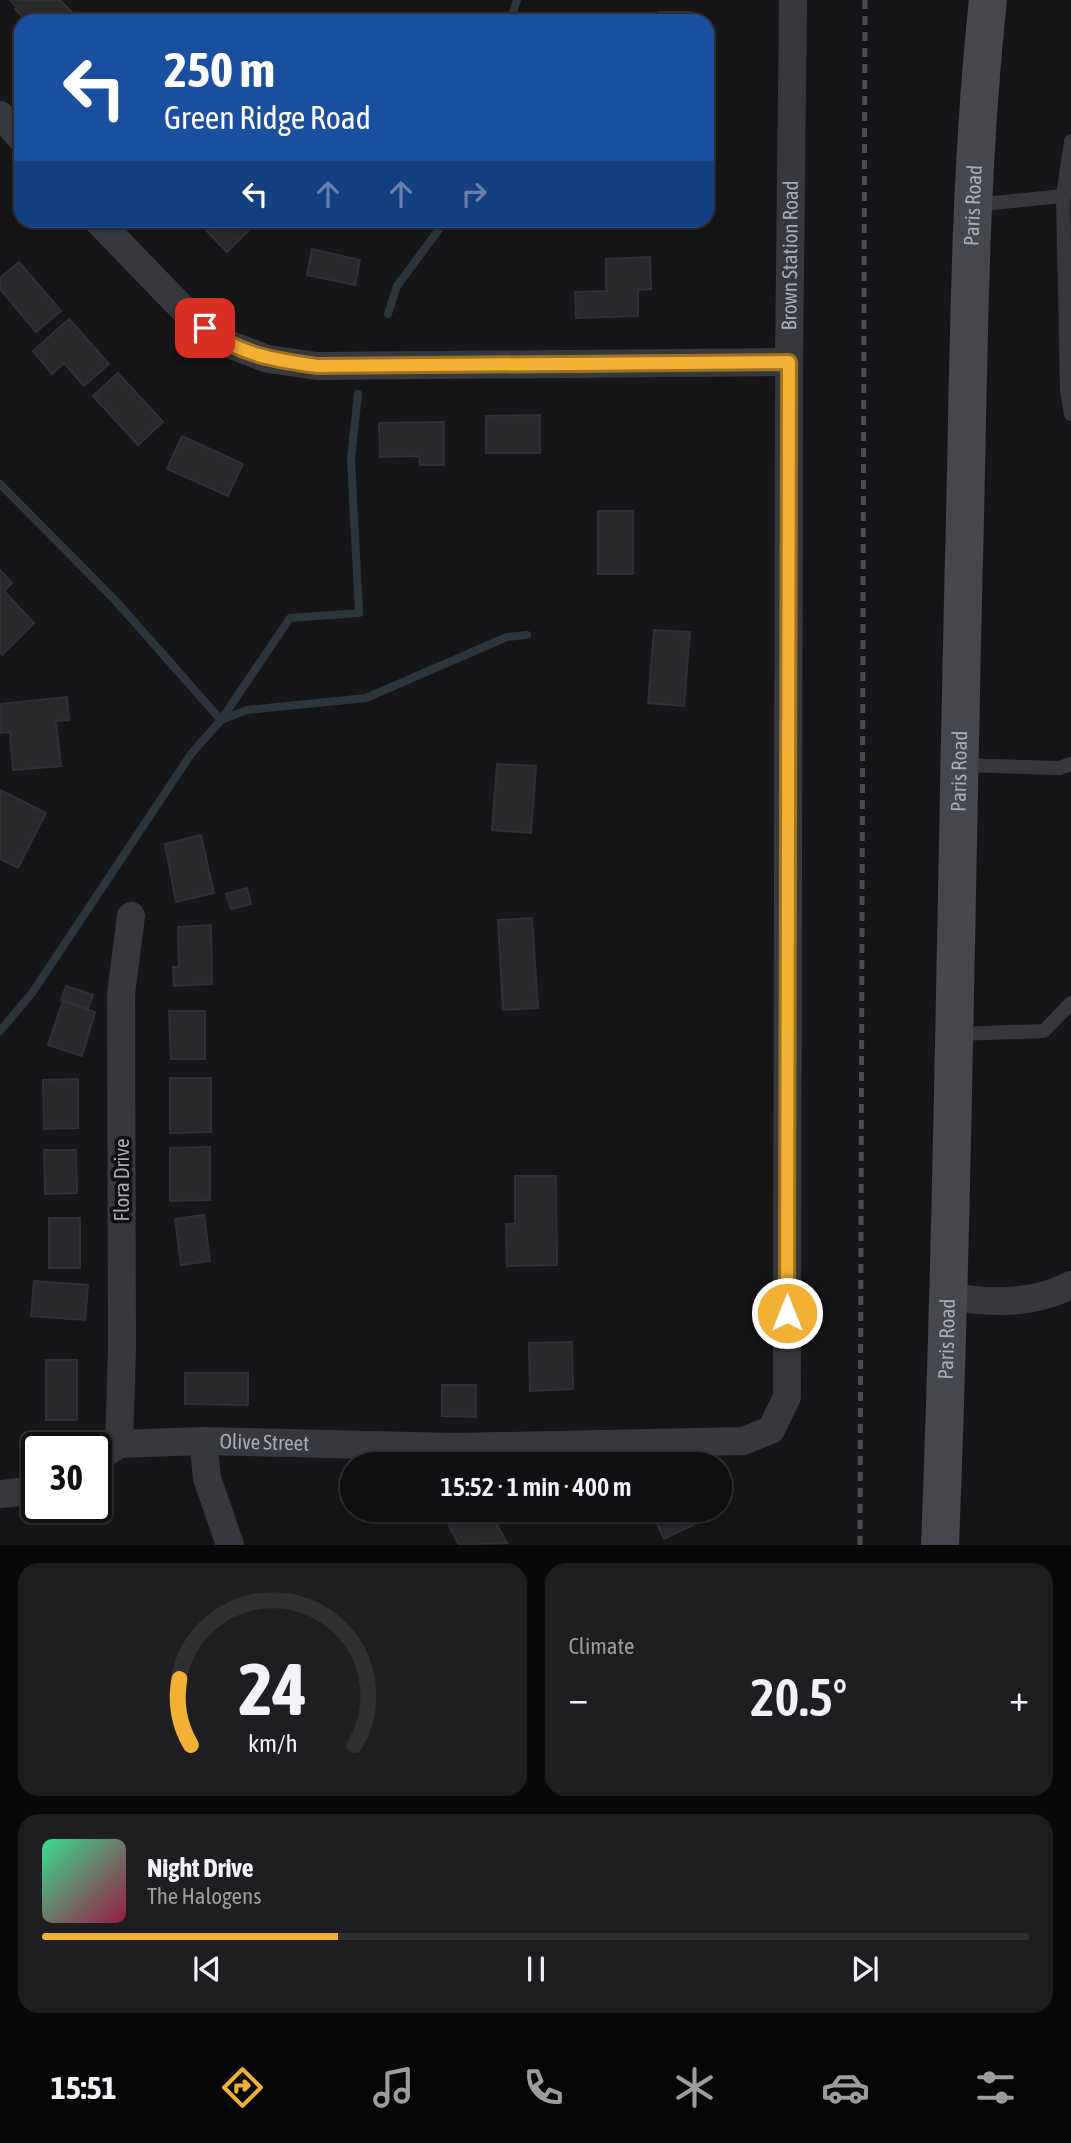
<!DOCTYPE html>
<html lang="en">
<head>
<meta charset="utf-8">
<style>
  :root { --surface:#101012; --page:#1e1e20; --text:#f1f3f6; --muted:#9c9d9f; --line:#303032; --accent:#f2b134 }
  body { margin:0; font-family:"Asap Condensed",sans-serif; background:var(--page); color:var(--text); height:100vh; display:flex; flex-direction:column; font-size:26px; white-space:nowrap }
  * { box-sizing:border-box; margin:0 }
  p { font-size:23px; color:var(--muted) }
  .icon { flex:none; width:38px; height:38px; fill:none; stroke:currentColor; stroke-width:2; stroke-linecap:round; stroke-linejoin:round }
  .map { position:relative; height:1545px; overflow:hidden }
  .side { display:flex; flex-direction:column; gap:18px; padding:18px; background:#09090a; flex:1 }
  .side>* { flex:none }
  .banner { position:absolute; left:14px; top:14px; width:700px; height:214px; border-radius:21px; box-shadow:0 2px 5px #0004,0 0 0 2px var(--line); background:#1a4fa0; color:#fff; overflow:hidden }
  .speed { position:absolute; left:21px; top:1432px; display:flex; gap:14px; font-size:35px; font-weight:700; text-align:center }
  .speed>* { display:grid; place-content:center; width:91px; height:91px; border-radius:50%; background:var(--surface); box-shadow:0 2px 5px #0004,0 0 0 2px var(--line); line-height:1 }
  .speed .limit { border:4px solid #111; border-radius:10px; background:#fff; color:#111 }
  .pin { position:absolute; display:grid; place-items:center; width:60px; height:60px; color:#fff; margin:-30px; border-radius:14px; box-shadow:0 4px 10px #0006 }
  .me { position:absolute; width:77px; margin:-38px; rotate:0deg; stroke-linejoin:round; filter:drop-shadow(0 0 5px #0008) }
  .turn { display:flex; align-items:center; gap:24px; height:147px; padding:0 35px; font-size:32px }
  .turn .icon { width:91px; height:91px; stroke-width:2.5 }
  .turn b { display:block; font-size:49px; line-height:60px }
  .lanes { display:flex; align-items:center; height:66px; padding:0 35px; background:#0003; justify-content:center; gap:35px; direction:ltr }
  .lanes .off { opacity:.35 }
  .big { font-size:52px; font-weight:600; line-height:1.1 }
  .side .widget { flex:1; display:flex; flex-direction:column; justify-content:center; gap:10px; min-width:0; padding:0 24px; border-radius:21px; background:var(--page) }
  .side .dial { align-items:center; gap:0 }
  .dial svg { height:182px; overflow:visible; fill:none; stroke:var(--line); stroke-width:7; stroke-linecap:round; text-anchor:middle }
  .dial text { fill:var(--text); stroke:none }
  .song { display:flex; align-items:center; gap:21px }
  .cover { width:84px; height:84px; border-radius:10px; background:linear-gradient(135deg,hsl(150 70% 55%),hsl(340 70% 35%)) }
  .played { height:7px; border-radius:4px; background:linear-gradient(90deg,var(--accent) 30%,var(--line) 30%) }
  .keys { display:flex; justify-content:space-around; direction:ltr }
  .heat { display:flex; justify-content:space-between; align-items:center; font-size:38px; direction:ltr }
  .side .tiles { flex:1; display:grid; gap:18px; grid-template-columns:1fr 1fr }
  .widget:last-child { grid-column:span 2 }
  .trip { position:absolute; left:340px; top:1452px; width:392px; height:70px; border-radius:35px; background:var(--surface); box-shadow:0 2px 5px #0004,0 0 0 2px var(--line); font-weight:600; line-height:70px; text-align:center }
  .tab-bar { display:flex; height:112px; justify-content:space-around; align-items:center; background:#060607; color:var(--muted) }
  .tab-bar .icon { width:49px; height:49px }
  .tab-bar .active { color:var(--accent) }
  .tab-bar b { font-size:32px; color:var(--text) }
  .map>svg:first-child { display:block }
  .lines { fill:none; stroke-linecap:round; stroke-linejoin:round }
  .stream { stroke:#2c353c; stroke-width:8 }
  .building { fill:#29292c; stroke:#303034; stroke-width:2 }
  .service { stroke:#37383d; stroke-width:14 }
  .minor { stroke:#37383d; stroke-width:28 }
  .secondary { stroke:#45474d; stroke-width:38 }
  .rail { stroke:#4a4c52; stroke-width:5; stroke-dasharray:9 7; stroke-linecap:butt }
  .route-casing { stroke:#9d7322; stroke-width:18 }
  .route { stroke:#f2b134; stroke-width:12 }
  .labels { text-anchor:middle; stroke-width:7; stroke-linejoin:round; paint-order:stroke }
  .street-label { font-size:21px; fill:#a8adb8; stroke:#111113 }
</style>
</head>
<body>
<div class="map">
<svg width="1071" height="1545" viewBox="0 0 1071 1545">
  <rect width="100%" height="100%" fill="#161618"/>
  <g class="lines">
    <g class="stream">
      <polyline points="510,21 517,0"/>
      <polyline points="388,314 397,286 446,220"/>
      <polyline points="0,484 114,599 221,720 290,618 359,613 351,459 358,394"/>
      <polyline points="0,1031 32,993 191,754 221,720 247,710 366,698 507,637 527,635"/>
    </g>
  </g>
  <g class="building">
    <polygon points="10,0 60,0 76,16 71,21 26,21 15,9 17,7"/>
    <rect x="659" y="12" width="32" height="9"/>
    <polygon points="196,220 247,220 253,226 227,252"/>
    <polygon points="312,249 360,260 355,285 307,275"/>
    <polygon points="650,257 651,289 638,290 638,316 576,318 575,292 606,291 606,259"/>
    <polygon points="19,262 61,311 36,332 0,289 0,278"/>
    <polygon points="69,319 109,364 84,386 64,363 52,374 33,351"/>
    <polygon points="118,373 163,422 138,445 93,396"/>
    <polygon points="540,415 540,453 486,453 486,416"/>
    <polygon points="444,422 444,465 420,465 419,456 380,457 379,423"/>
    <polygon points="182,436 243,464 228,496 167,469"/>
    <rect x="598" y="511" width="35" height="63"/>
    <polygon points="0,570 12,583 4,591 34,623 2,655 0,652"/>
    <polygon points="654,630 690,632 684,706 648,703"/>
    <polygon points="67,697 69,720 56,721 61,766 13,770 10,732 1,733 0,704"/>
    <polygon points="497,764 536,766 531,833 492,830"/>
    <polygon points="0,790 46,813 18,868 0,859"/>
    <polygon points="201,835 214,893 176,902 165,844"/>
    <polygon points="247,888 251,904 231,909 226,894"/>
    <polygon points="532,918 538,1008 503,1010 498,920"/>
    <polygon points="211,925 212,984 174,986 173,967 179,967 178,927"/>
    <polygon points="66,986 93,995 88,1009 61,1000"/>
    <polygon points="63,1001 95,1012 82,1056 48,1045"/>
    <polygon points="169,1011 205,1011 205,1059 171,1059"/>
    <polygon points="170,1078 211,1078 211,1132 170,1133"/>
    <polygon points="78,1079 78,1128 44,1129 43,1080"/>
    <polygon points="210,1147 210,1200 170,1201 170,1148"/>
    <polygon points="44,1150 76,1150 77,1193 45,1194"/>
    <polygon points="515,1176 556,1176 557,1265 507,1266 506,1224 515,1224"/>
    <polygon points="204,1215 210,1261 181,1265 175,1219"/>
    <rect x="49" y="1218" width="31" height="50"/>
    <polygon points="34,1281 88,1285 85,1320 31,1316"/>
    <polygon points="572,1342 573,1389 530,1391 529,1343"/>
    <rect x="46" y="1360" width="31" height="60"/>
    <polygon points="185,1373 248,1373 248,1405 185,1404"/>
    <polygon points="442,1385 476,1385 476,1417 442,1416"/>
    <polygon points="441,1510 489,1510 507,1543 459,1545"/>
    <polygon points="650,1510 691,1510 697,1523 664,1539"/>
  </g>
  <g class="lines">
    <g class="service">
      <polyline points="1071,141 1063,196 1067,391 1071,414"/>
      <polyline points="974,205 1063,196 1071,191"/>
      <polyline points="961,765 1059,768 1071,764"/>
      <polyline points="955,1034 1044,1031 1071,1003"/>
    </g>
    <g class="minor">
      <polyline points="0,115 21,138"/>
      <polyline points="97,220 187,313 223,342 268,359 317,366 789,362"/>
      <path d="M950,1297c44,6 80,8 121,-12"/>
      <polyline points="203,1441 207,1478 230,1545"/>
      <polyline points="119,1444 122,1349 121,994 131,916"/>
      <path id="s1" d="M96,1459l23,-15 84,-3 252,6 288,-6 28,-11 16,-33 2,-1035 4,-362"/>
      <polyline points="0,1494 37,1490"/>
    </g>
    <path class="secondary" id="s2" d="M940,1545c13,-329 16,-658 24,-987 5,-186 4,-373 24,-558"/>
    <polyline class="rail" points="860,1545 865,0"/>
  </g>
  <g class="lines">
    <g class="route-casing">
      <path id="route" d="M205,328c35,27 69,32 112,38l472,-4 -2,951"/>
    </g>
    <use href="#route" class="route"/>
  </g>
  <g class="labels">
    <g class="street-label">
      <text dy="7" stroke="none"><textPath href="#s2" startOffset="1340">Paris Road</textPath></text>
      <text dy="7" stroke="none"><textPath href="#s1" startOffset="1860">Brown Station Road</textPath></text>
      <text dy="7" stroke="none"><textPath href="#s2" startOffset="774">Paris Road</textPath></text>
      <text transform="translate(122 1180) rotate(-90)" y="7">Flora Drive</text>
      <text dy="7" stroke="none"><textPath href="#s2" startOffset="206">Paris Road</textPath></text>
      <text dy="7" stroke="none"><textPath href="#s1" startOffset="173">Olive Street</textPath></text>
    </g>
  </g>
</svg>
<div class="speed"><div class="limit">30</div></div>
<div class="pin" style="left:205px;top:328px;background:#d93025"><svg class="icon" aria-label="arrive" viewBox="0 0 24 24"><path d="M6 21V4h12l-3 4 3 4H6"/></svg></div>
<svg class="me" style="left:787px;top:1313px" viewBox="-20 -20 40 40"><circle r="17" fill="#f2b134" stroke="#fff" stroke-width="3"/><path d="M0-11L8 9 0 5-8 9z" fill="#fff"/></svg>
<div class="trip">15:52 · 1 min · 400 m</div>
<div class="banner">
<div class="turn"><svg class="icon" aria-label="left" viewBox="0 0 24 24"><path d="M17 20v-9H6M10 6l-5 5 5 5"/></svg><div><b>250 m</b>Green Ridge Road</div></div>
<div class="lanes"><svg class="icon" aria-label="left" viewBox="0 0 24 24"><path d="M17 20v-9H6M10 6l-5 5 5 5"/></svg><svg class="icon off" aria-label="ahead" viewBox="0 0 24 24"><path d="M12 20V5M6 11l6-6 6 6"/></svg><svg class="icon off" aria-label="ahead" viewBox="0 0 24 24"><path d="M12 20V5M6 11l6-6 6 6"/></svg><svg class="icon off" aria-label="right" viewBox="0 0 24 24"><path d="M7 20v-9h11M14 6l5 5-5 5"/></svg></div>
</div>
</div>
<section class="side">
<div class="tiles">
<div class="widget dial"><svg viewBox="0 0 100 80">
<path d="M14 69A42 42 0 1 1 86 69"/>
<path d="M14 69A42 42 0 0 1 9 40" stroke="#f2b134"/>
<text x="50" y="56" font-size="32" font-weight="700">24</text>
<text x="50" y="72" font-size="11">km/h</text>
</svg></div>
<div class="widget"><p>Climate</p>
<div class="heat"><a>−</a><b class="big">20.5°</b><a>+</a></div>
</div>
<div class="widget">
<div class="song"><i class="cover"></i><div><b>Night Drive</b><p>The Halogens</p></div></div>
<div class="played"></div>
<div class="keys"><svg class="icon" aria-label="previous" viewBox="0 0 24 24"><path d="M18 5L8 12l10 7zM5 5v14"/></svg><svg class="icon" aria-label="pause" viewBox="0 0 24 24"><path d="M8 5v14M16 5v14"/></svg><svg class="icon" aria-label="next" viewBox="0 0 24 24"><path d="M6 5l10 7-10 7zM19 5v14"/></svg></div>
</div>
</div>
</section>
<nav class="tab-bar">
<b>15:51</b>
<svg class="icon active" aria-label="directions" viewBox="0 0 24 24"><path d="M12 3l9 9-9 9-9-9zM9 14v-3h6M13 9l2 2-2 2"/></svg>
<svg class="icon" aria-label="music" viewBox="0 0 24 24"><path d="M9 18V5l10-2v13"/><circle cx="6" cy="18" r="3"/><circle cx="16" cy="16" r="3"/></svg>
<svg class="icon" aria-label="phone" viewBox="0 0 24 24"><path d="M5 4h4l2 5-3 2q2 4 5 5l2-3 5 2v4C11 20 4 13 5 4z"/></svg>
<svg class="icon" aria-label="climate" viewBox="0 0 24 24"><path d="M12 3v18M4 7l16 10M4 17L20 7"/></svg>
<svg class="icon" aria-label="car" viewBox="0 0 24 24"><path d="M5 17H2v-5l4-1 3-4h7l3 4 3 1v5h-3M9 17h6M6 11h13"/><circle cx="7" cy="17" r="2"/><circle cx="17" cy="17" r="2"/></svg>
<svg class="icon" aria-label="filters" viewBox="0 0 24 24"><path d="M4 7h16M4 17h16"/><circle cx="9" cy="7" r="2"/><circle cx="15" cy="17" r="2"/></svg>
</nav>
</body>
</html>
